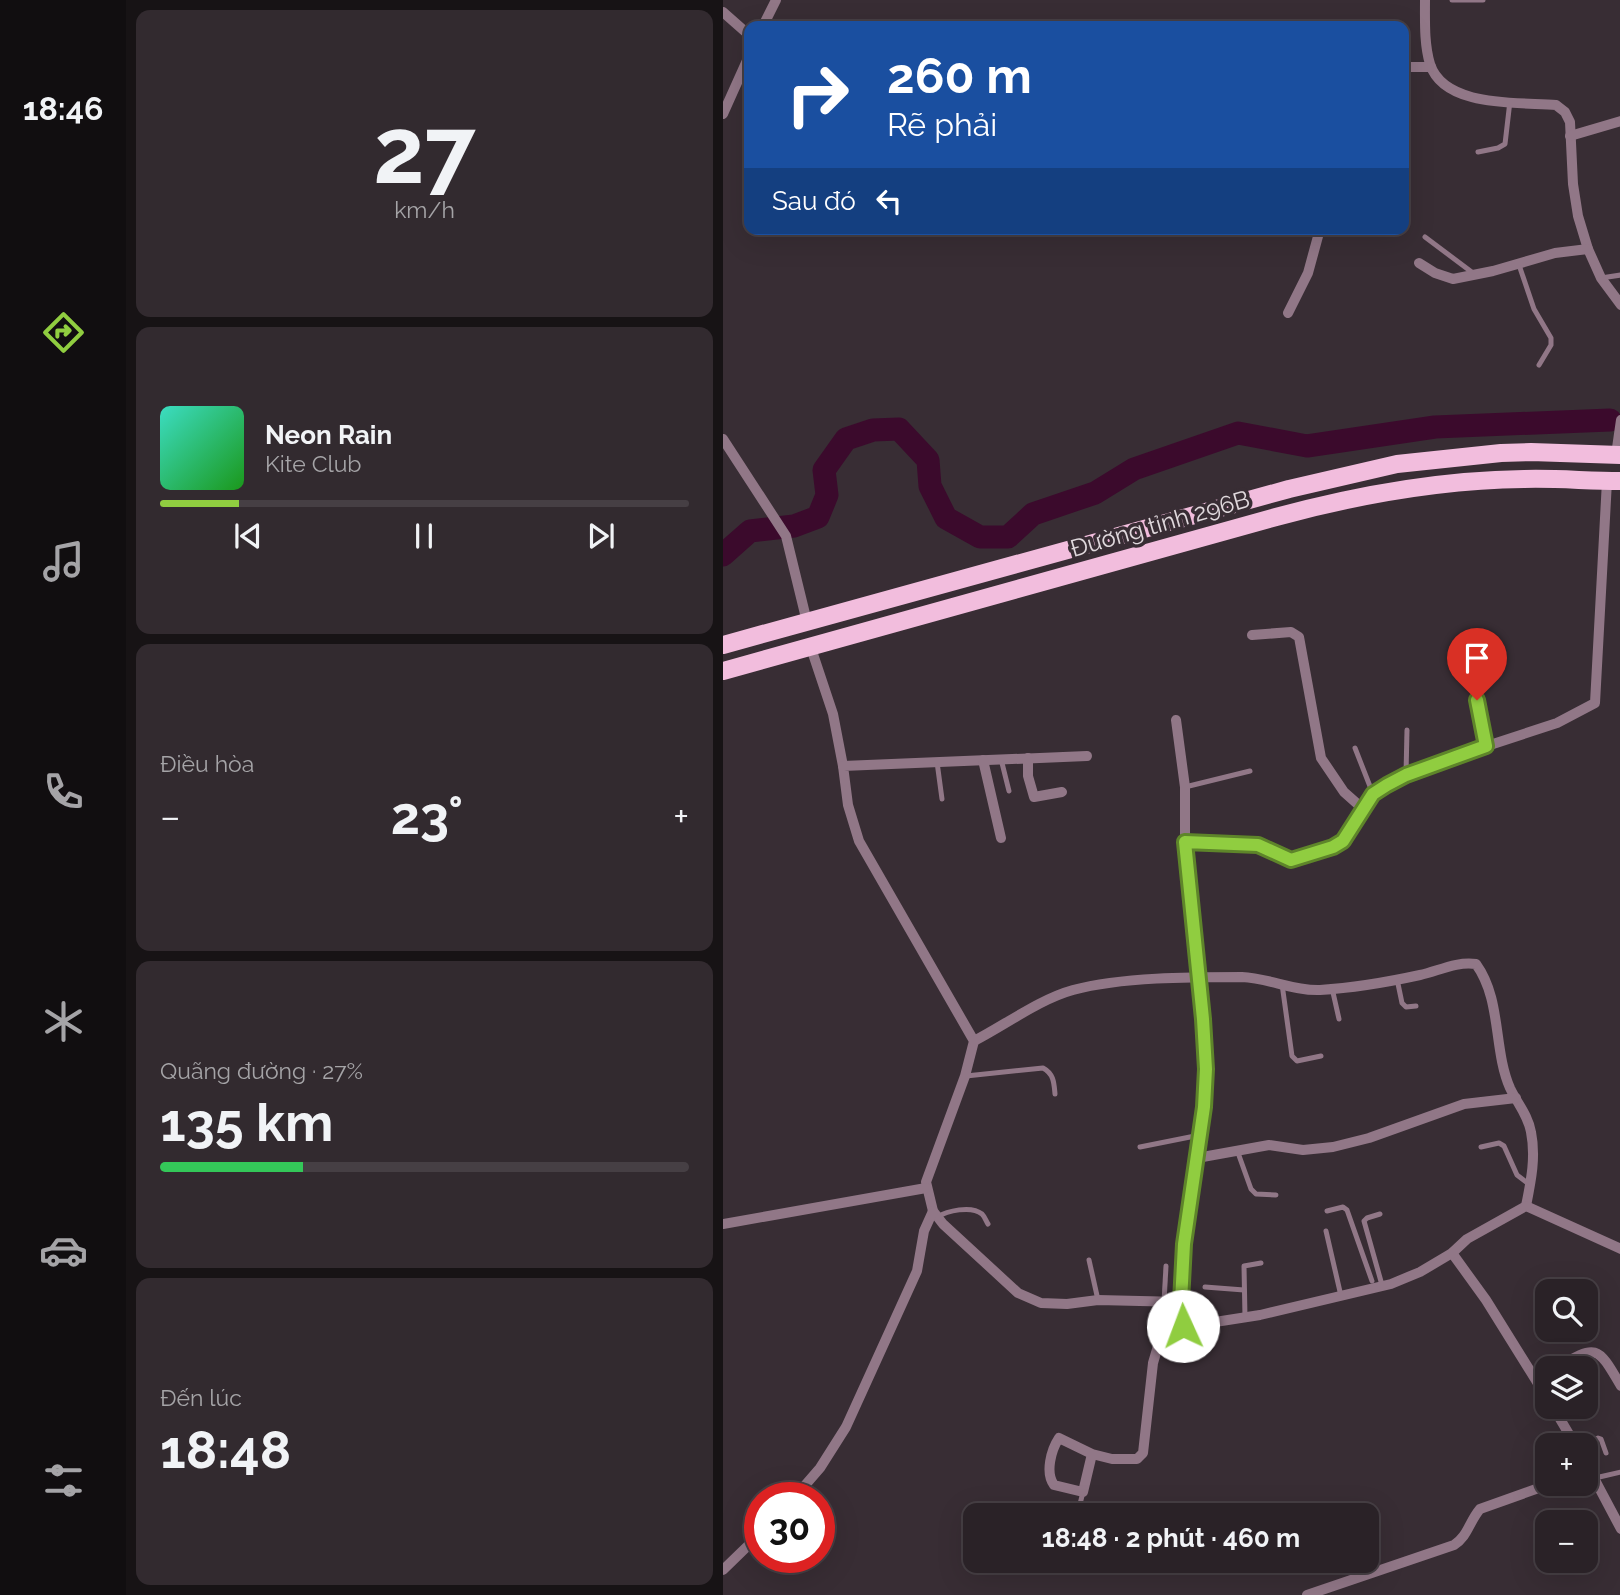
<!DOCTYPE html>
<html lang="vi">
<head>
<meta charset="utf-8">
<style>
  :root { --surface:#2a2227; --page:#322a2f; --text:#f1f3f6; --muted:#a5a4a7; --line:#463f44; --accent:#90cd40 }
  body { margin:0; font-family:Raleway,sans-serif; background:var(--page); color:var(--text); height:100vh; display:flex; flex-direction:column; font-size:26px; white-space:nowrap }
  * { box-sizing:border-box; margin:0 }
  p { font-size:23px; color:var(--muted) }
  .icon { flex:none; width:38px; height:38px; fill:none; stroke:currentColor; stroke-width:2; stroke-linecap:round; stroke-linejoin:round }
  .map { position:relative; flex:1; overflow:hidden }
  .details { display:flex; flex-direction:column; gap:10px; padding:10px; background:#171315; width:597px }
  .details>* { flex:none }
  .guide { position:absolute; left:21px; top:21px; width:665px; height:214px; border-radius:14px; box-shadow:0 7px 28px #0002,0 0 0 2px var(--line); background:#1a4fa0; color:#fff; overflow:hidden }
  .controls { position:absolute; left:812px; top:1279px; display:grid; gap:14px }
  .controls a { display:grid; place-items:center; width:63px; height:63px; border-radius:14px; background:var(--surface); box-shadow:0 7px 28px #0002,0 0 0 2px var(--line); font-size:35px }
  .speed { position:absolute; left:21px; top:1482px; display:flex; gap:14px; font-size:35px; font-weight:700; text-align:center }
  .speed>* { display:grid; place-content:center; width:91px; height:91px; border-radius:50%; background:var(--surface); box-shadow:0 7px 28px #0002,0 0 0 2px var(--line); line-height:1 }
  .speed .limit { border:10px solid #d22; background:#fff; color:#111 }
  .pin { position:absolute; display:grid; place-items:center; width:60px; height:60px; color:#fff; margin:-72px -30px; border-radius:50% 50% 50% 0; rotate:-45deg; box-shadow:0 0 7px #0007 }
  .pin .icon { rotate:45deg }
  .me { position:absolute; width:77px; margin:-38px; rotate:358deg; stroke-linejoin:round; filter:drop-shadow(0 0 5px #0008) }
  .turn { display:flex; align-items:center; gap:24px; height:147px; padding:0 28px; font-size:32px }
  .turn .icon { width:91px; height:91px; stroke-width:2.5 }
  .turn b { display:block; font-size:49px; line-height:60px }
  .then { display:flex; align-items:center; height:66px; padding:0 28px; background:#0003; gap:14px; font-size:26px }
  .big { font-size:52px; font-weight:700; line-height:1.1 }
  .details .card { flex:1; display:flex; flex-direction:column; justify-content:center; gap:10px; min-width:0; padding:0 24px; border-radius:14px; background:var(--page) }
  .details .dial { align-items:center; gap:0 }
  .dial b { font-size:91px; line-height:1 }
  .song { display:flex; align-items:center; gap:21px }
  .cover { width:84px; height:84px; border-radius:10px; background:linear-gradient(135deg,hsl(170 70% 55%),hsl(120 70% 35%)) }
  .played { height:7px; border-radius:4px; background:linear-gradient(90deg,var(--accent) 15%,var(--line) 15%) }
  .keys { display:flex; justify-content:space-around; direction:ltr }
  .heat { display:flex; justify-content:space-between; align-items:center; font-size:38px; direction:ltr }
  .charge { height:10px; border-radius:5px; background:linear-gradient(90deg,#34c759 27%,var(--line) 0) }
  .trip { position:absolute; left:240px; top:1503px; width:416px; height:70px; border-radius:14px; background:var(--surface); box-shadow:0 7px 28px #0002,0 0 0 2px var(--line); font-weight:700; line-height:70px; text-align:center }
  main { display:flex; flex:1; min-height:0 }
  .tab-bar { display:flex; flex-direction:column; width:126px; justify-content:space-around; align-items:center; background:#110e10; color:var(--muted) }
  .tab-bar .icon { width:49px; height:49px }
  .tab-bar .current { color:var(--accent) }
  .tab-bar b { font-size:32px; color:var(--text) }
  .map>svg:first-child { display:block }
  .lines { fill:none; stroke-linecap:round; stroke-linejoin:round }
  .river { stroke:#3b0a2c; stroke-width:23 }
  .lane { stroke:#917787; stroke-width:5 }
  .street { stroke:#917787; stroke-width:10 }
  .primary { stroke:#f2bddd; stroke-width:18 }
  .route-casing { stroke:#5e852a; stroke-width:18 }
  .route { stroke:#90cd40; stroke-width:12 }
  .labels { text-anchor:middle; stroke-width:7; stroke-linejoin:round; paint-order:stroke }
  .street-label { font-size:24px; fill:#e0d9dd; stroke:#382d34 }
</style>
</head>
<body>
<main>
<nav class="tab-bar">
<b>18:46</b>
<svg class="icon current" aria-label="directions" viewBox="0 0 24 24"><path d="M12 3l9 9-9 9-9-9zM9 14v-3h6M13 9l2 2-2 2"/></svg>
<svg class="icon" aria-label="music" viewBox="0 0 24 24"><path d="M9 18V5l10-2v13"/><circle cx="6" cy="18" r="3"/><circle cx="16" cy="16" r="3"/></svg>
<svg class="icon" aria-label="phone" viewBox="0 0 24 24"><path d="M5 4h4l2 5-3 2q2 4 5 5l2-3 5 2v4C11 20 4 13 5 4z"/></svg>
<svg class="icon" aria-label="climate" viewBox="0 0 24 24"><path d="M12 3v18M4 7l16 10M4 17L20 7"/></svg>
<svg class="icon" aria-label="car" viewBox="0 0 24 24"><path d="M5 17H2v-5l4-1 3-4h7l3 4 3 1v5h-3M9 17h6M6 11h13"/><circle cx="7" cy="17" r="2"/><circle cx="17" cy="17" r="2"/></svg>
<svg class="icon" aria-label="filters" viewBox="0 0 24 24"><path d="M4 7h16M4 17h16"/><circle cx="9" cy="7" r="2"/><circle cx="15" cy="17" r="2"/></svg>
</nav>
<section class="details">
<div class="card dial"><b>27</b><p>km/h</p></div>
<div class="card">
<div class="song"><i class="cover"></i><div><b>Neon Rain</b><p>Kite Club</p></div></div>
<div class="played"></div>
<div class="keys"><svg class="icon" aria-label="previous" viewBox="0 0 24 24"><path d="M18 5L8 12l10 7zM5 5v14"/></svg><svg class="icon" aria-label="pause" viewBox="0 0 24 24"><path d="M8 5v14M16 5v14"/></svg><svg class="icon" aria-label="next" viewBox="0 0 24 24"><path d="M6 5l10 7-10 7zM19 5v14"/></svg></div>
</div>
<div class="card"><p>Điều hòa</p>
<div class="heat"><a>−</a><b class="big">23°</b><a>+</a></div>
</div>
<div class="card"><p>Quãng đường · 27%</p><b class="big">135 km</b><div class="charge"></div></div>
<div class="card"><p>Đến lúc</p><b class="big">18:48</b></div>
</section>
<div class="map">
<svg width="898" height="1595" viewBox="0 0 898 1595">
  <rect width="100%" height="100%" fill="#382d34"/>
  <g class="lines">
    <polyline class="river" points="0,555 27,531 71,526 95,517 104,495 101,470 123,439 150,430 176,429 205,460 207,486 223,518 257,537 285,537 310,514 372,493 411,469 515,433 584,446 712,427 887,420"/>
    <g class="lane">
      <polyline points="729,0 760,0"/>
      <polyline points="755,152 775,148 782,144 787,101"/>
      <polyline points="702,237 750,273"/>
      <polyline points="795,262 811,309 828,338 828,345 816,365"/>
      <polyline points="878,278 898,275"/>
      <polyline points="749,678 763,746"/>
      <polyline points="632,748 650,794"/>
      <polyline points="278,759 286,791"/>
      <polyline points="214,762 219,799"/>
      <polyline points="683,775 684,730"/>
      <polyline points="462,787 527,771"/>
      <polyline points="674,979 679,1003 683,1007 693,1006"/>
      <polyline points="559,984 569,1056 574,1061 598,1056"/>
      <polyline points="609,988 616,1019"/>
      <path d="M243,1076l77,-8c11,6 11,15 12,26"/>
      <polyline points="417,1147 477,1135"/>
      <polyline points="758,1147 776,1143 781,1146 794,1175 807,1185"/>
      <polyline points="514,1150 528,1189 533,1194 553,1195"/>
      <polyline points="604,1211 620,1207 624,1210 649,1281"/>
      <polyline points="657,1214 644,1218 641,1221 659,1285"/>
      <path d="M214,1217c10,-6 34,-12 45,-3 3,3 4,7 6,10"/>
      <polyline points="603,1231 618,1296"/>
      <polyline points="366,1260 375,1300"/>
      <polyline points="482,1287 521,1290"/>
      <polyline points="441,1302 443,1266"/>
      <polyline points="522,1317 521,1266 538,1263"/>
      <polyline points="855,1446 875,1438 878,1439 883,1453"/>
      <polyline points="872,1478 898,1472"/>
      <polyline points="354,1516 360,1492"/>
    </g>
    <g class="street">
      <path d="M702,0c0,21 -1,44 5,64 14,44 89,38 126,41l9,7 5,10 3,62 5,32 10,33 13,29 20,27"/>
      <polyline points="0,12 26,35"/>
      <polyline points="40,26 53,0"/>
      <polyline points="681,67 708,67"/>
      <polyline points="0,114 26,56"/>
      <polyline points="847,136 898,121"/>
      <polyline points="696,263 712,273 730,279 770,271 832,253 865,249"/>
      <polyline points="565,313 585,273 597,229"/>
      <polyline points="0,439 63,536 84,622"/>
      <polyline points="893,455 898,420"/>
      <polyline points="529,635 568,632 576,637 598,758 621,792 639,808"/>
      <polyline points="88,648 110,714 120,766"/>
      <polyline points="453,720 462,787 462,842 480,1019 483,1069 481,1107 461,1244 459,1302 460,1327"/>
      <polyline points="364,756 120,766 125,805 136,841 251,1041 242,1076 203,1182 210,1211 220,1224 295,1293 318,1303 344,1304 375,1300 459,1302"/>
      <polyline points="305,758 305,776 311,797 339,792"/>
      <polyline points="260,760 278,838"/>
      <polyline points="462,842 535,844 568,860 579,858 620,841 650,794 664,785 718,761 834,723 872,703 884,481"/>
      <path d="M251,1041c31,-16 66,-42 99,-51 49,-13 117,-13 169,-13 27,1 51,14 78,13 32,-2 68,-8 100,-15 18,-4 37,-14 56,-11 26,36 17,85 34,124 7,15 18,27 21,44 5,25 0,49 -5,74"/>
      <polyline points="474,1158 546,1145 580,1150 610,1147 646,1138 741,1104 793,1098"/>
      <polyline points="0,1224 203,1188"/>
      <polyline points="729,1253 763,1300 824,1398"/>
      <path d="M833,1368c41,-24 41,-23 65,18"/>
      <polyline points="830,1407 853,1446"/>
      <path d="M369,1454l-9,38 -29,-7c-9,-12 -3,-35 5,-47l33,16 20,5h25l6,-6 10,-90 5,-17 11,-12 14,-7 77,-12 131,-31 29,-12 32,-19 15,-14 59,-33 95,43"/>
      <polyline points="863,1463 898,1529"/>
      <polyline points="71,1498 97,1468 123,1427 194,1271 201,1231 210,1211"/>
      <polyline points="0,1570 37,1534"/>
      <path d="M584,1595l147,-50c14,-9 15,-23 26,-36l70,-25"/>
    </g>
    <g class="primary">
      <polyline points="0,645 566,489 674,464 778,453 808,452 898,455"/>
      <path d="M0,671l553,-154c81,-22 164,-37 248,-38 32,-1 64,2 97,2"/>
    </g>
  </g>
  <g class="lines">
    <g class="route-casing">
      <polyline id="route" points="460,1326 458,1302 461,1244 481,1107 483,1069 480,1019 462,842 535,845 568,860 610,847 620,841 650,794 664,785 683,775 763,746 754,700"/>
    </g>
    <use href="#route" class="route"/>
  </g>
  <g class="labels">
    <g class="street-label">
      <text transform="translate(437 524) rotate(-16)" y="8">Đường tỉnh 296B</text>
    </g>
  </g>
</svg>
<div class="controls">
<a><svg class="icon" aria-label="search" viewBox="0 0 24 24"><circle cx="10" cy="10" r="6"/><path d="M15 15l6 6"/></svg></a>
<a><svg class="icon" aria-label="layers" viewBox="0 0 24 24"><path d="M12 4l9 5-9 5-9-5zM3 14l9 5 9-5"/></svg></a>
<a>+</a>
<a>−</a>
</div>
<div class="speed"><div class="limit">30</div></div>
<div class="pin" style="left:754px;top:700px;background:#d93025"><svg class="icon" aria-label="arrive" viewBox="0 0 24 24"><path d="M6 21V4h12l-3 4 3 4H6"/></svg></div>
<svg class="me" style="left:460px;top:1326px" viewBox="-20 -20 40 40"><circle r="19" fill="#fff"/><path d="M0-13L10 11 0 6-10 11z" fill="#90cd40"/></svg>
<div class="trip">18:48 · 2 phút · 460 m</div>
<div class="guide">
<div class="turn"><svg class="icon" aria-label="right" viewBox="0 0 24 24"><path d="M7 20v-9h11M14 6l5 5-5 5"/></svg><div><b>260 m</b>Rẽ phải</div></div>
<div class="then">Sau đó<svg class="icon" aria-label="left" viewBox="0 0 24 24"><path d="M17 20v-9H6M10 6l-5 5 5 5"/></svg></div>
</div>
</div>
</main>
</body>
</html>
